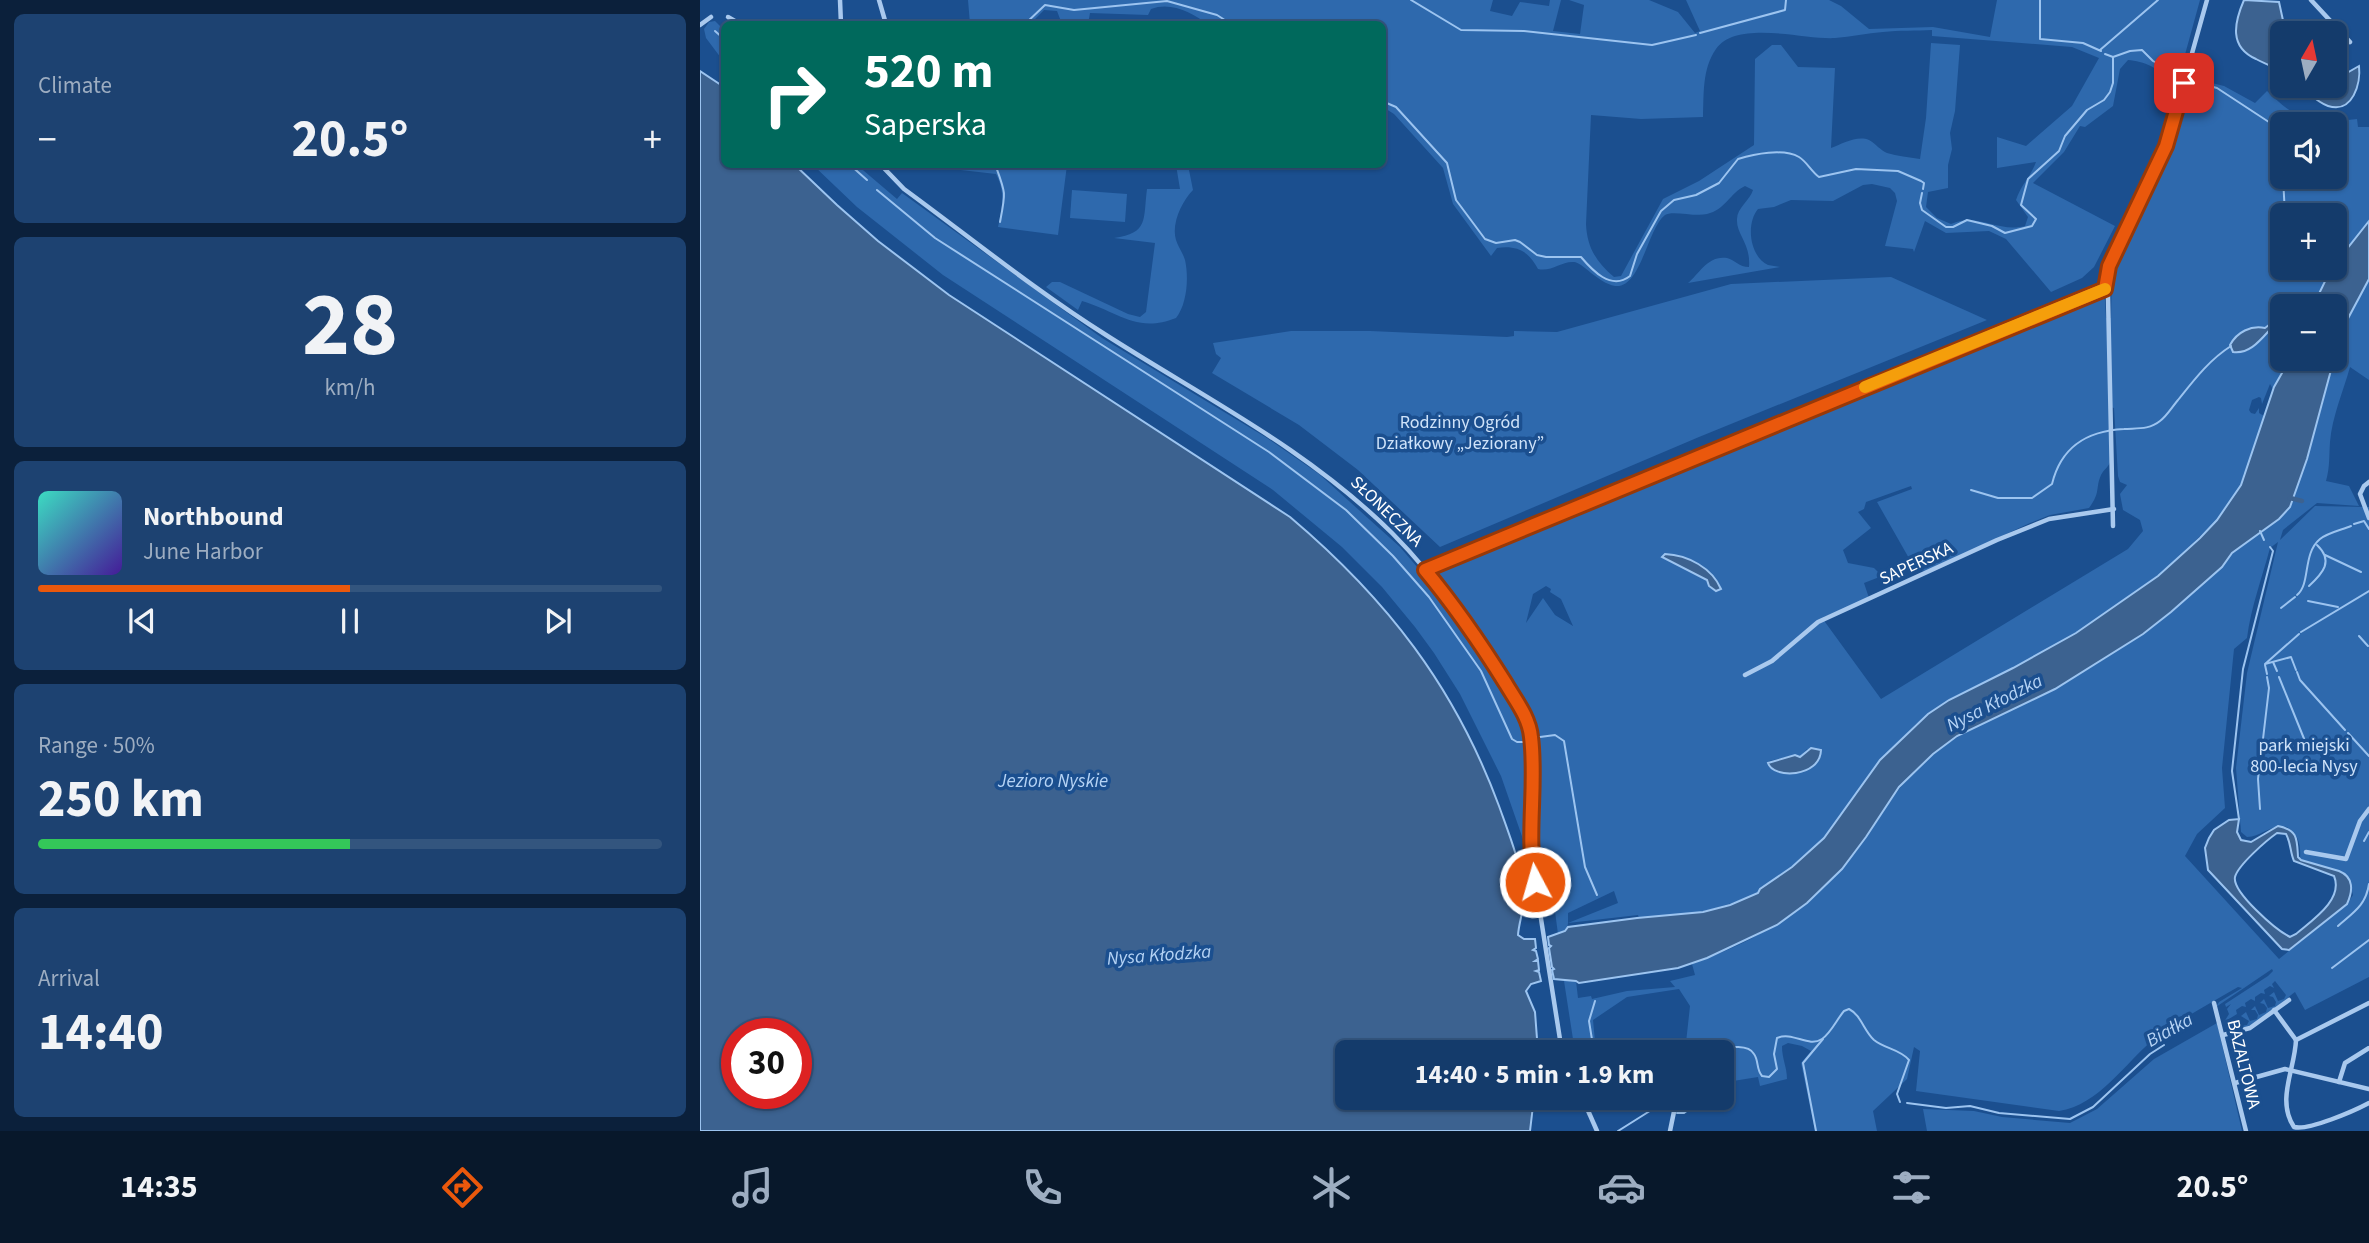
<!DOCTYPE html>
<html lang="en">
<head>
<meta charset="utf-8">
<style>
  :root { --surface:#143b6b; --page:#1d4271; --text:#f1f3f6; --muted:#9dadc1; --line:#33557e; --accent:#ea580c }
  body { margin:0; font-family:"Source Sans 3",sans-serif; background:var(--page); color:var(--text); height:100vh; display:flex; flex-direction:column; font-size:26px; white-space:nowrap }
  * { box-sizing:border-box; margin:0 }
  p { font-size:23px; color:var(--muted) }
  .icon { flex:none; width:38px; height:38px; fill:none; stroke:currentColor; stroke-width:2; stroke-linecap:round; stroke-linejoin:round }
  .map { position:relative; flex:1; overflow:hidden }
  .side { display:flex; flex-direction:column; gap:14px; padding:14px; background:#0b203b; width:700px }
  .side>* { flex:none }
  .hud { position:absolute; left:21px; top:21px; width:665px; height:147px; border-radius:10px; box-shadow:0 2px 5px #0004,0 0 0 2px var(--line); background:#00695c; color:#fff; overflow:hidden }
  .needle { width:46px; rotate:9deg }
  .fabs { position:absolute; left:1570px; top:21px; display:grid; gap:14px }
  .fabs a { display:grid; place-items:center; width:77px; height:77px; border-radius:10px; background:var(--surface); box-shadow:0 2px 5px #0004,0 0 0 2px var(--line); font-size:35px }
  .speed { position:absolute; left:21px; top:1018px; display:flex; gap:14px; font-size:35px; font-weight:700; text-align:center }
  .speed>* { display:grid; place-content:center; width:91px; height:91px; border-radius:50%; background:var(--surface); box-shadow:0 2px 5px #0004,0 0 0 2px var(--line); line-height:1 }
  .speed .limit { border:10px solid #d22; background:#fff; color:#111 }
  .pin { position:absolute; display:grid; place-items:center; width:60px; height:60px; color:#fff; margin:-30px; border-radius:14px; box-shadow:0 4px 10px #0006 }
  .me { position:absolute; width:77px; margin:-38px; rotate:354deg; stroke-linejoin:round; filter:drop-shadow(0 0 5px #0008) }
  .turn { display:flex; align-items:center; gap:24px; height:147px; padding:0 28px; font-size:32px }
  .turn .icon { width:91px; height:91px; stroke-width:2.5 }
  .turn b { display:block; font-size:49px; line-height:60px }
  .big { font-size:52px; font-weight:700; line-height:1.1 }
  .side .card { flex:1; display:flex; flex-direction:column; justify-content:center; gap:10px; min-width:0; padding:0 24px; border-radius:10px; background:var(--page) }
  .side .dial { align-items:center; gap:0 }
  .dial b { font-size:91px; line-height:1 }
  .song { display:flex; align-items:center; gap:21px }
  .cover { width:84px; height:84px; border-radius:10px; background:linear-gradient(135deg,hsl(170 70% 55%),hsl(260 70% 35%)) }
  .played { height:7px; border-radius:4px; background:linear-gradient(90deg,var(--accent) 50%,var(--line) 50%) }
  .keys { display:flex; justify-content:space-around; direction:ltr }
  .heat { display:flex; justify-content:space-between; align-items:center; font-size:38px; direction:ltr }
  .charge { height:10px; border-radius:5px; background:linear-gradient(90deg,#34c759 50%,var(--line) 0) }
  .trip { position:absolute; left:635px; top:1040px; width:399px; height:70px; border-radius:10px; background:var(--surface); box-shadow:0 2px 5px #0004,0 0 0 2px var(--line); font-weight:700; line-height:70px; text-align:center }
  .tabs { display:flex; height:112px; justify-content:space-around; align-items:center; background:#08182b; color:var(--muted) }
  .tabs .icon { width:49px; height:49px }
  .tabs .selected { color:var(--accent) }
  .tabs b { font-size:32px; color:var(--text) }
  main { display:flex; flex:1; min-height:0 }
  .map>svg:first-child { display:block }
  .green { fill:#2e69ad; fill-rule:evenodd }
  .water { fill:#3c6290; stroke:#9cc4f0; stroke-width:2; fill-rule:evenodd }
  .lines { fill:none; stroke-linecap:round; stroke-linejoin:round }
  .stream { stroke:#9cc4f0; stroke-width:2 }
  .canal { stroke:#3c6290; stroke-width:4.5 }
  .street { stroke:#a9c9ee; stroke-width:4.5 }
  .route-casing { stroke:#983908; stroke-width:18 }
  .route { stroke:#ea580c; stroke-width:12 }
  .slow { stroke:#f59e0b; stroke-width:12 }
  .labels { text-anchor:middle; stroke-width:7; stroke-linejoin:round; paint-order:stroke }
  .park-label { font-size:18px; fill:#cfe3fa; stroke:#1b4f8f }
  .street-label { font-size:18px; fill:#fff; stroke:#1b4f8f }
  .water-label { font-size:19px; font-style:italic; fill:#b5d3f5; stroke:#1b4f8f }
</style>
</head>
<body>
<main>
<section class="side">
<div class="card"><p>Climate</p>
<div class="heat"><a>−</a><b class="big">20.5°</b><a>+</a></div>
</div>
<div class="card dial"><b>28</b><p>km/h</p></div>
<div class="card">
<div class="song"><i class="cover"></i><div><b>Northbound</b><p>June Harbor</p></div></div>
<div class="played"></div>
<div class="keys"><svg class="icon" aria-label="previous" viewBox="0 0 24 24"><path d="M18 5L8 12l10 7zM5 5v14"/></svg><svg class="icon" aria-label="pause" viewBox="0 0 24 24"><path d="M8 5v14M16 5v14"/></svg><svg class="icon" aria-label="next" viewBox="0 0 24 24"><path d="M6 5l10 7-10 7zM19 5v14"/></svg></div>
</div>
<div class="card"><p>Range · 50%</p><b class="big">250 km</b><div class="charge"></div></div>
<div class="card"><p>Arrival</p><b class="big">14:40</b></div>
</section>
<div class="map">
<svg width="1669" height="1131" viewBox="0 0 1669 1131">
  <rect width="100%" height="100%" fill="#1b4f8f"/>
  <g class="green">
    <path d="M268,0h525l-3,11 22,5 8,-14 29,4 1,-6h11l-8,31 27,3 4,-29 -15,-5h80l29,12 17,21 5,-2 -14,-31h143l12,6 28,23 64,-2 57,10 7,-37h203l-22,80 -11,3c-5,-15 -24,-22 -39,-23l-8,9 -7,37 -28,21 -5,-1 -16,26 -31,31 82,43 -21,41 -12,11 -31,14 -45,-53 -17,-8 -43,2 -21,-12 -11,31 -1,-3 -28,-3 12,-45 -2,-8 -5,-5 -18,-4 -9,1 -30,16 -42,-1 -17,7 -16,2c-12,14 -9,47 10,56 4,1 8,1 12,2l-92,16c11,-9 20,-28 39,-25 8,2 12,9 22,9 2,-24 -13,-32 -12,-48 0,-11 13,-19 16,-29l-8,-4c-15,7 -20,24 -38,28 -12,3 -35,-4 -42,1 -18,14 -24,74 -50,71 -17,-3 -33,-24 -41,-24 -13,-1 -22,10 -36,7 -9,-17 -20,-24 -41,-21l-6,8 -38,-52 -10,-36 -49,-54 -11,-7 -1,-83h-174c-16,-11 -37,-23 -57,-15l-3,6 -58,-2 -2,11h-26l-5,-13 -13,-1 -14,14h-60zM1232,30v6l140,11 27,11 -27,48 -46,40 -29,-9v31l39,-6c-5,14 -15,23 -20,38l12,17 -3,9c-28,7 -46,-14 -74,-2l-14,-6 -11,-11 2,-15 20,-4v-23l4,-16 -2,-16 5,-22 5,-66 -29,-2 -5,75 -6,41c-11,-2 -23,-3 -33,-6 -7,-3 -11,-9 -18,-13 -12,-5 -27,4 -38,8l4,-80 -37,-1 -17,-22h-9l-17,14 -1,86 -55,36 -36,18 -42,77 -7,1c-18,-15 -27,-30 -28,-53l5,-109 50,4 62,-2c1,-23 -1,-48 13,-68 21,-30 89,-9 119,-11 16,-1 32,-5 48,-6 16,-2 33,-1 49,-2z"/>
    <polygon points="15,21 24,30 24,62 6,38 4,29 9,22"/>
    <path d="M1492,78l32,8 31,17 12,-12c13,11 29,32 46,20l26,10 18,-2 1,8h11v94l-34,43v-14l6,-10 -3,-11 -3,1 -1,-15h-52v53h50l-19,38h-31v9l-17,13c-14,-3 -31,4 -35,19l4,5 13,-1 35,-33v41h8l-16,32 -4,-7 -8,20 -1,-6 -2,-1 -7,3 -3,10 2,3 4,1 4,-6v5l5,3 -19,60 -1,-3 -3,12 -24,35 -59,56 -82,57 -63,35 -64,32 -33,24 -36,36 -56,78 -32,29 -32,22 -2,4c-39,17 -77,25 -119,25l-1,-3 -70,8 -1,7 -9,4 -4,-30h-12l-6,-42 -2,-129 -4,-17 -62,-98 -33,-41v-7l75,-31 8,1 118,-49 2,-6 459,-189h5l3,4 1,18h5l1,-49 50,-99 15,-39zM1582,124h52v53h-52zM1410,407l4,1 4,68 2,6 7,3 -7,9 3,16 17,10 3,11 -15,18 -247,150 -56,-77 -1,-5 45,-19 -5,-15 18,-7 -8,-8 -26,-5 -5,-13 28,-22 -13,-16 6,-3 2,-7 45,-16 1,3 -35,13 33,58 9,10 7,1 104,-48 20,-8 39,-7c12,-16 6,-19 12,-33 3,-6 8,-8 10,-15zM846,586l5,3 -1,3 11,7 12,27 -18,-11 -12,-17 -17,25 7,-29zM1107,749l13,10c-14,16 -34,18 -52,7l1,-5 26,-6 6,1zM914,891l4,12 -50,20v-10z"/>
    <polygon points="113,165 157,165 197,199 202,193 402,338 567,438 619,474 700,547 748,603 795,671 827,727 831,843 829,846 825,845 801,776 760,694 734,653 715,627 682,587 642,547 573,490 243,275 157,207"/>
    <path d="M244,165h123l-9,70 -60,-8c4,-20 8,-34 -2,-53l-53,-6z"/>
    <path d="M476,165h12l5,25c-11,11 -22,34 -17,50 2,7 7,13 9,20 4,18 2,44 -9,58 -40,16 -59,-7 -94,-17l-4,9 -32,-23 6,-5h8l68,32 12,3 6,-5 9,-69 -41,-5c35,-5 29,-18 33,-49h33z"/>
    <polygon points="372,190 427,194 425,222 370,218"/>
    <polygon points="1191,277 1287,320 999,437 740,547 658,470 599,425 512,373 521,358 516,354 513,343 591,331 670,331 807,337 814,336 814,331 857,332 1031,284"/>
    <path d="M1669,279v101l-19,-13c-7,25 -18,50 -20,75 -1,14 0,25 -4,39l23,5 10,20 -42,-3 -34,27 -3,10 35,-34 54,1v470l-64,33 -10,-18c-16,12 -46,44 -69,37l-1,-4 12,-6 2,7 8,-1 2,-4 -8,-5 5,-4 4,9 7,-2 1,-4 -3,-5h-4l4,-4 4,9 7,-3 1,-4 -3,-4 -4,-1 4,-4 4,9 7,-2 1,-4 -3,-5 -4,-1 5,-4 4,9 6,-2 2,-4 -11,-14 -3,3 2,4 -4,-2 -6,4 1,4 -4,-1 -6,4v4l-4,-2 -6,4 1,4 -4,-1 -6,4 1,4 -13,8 5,-8 -2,-5 4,-5 -5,3 -1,-3 43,-28 5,-5 -1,-2 -56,38 3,-5 23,-14 -4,-1c-29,17 -58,32 -84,52 -29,24 -55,66 -95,72l-143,-20 4,-40 -6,-4 -7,32 -34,32 4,20h-62l-14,-68 10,-12 -9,-5 -14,-3 -6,3c0,13 5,21 5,33l-27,7 -2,-9 -25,4 -11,-2v-27h-37l5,-46 -11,-17 -52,8 -34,23 3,32h-21l-11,-71h12l2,17 13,-2 1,3 35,-8 48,-4 -5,-6 25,-6 -3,-11c74,-26 126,-61 172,-125 23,-31 39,-62 70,-86 37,-28 81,-43 121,-65 62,-33 115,-75 167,-121l10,-14 47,-34 11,-12 32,-101 17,-69zM1578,542l-31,131 -11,95 5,64 6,5c15,0 24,-14 40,-10 12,8 14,18 13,32 21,8 48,9 53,36l-6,9 -68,55 -94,-103 12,-22 28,-26 -3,-40 12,-119 13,-11c4,-31 15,-60 23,-90z"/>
    <polygon points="1517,1023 1542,1131 1227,1131 1223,1109 1274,1111 1302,1117 1370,1123 1397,1109 1454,1059"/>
  </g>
  <g class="water">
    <path d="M1544,0l35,2 5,23 4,8h-6v40c-8,-7 -17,-9 -26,-14 -27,-12 -22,-36 -12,-59z"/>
    <path d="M1635,64l10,10 14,-8c2,17 -6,48 -31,40 -10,-3 -19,-13 -27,-19l33,-1z"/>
    <path d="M0,71l24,16v77l71,1 42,40 41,36 71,54 341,222c97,82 165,170 209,289 10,28 22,58 25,87 1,14 -5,28 -6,42l6,4h11l1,9 -3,2 3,1 2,8 -3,2h3l1,9 -3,1 3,1 2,9 -10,3 -5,7 9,21 3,40h-190v45h186l-4,34h-830zM37,1034h59v60h-59z"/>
    <polygon points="1669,221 1669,279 1644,326 1635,357 1634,306 1613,306 1631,269 1634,268 1635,264"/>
    <path d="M1582,315v3c-16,12 -27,37 -49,34l-3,-7c7,-13 21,-20 35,-17z"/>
    <polygon points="1590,359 1634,359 1607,459 1590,507 1579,519 1532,553 1522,567 1471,612 1443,634 1355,689 1257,736 1233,754 1199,787 1166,837 1142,869 1107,903 1077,925 1007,958 978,968 879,983 876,981 854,979 852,970 854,969 852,967 849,948 851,946 849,945 848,937 865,931 868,927 937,918 1003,912 1030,905 1058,893 1060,889 1092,867 1124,838 1180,760 1228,714 1249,700 1313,668 1376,633 1458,576 1500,538 1517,520 1541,485 1574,387"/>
    <path d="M965,554c23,1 47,14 56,35l-5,2 -7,-5 -2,-6 -45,-23z"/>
    <path d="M1111,748l10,2c-1,28 -48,29 -53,13l27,-8 5,2z"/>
    <path d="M1539,819l-2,13 4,8 10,2 27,-16c20,4 19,13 20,31l3,3 38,11c15,6 14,20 8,33l-58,46 -7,-1 -74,-79 -3,-22 4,-10 5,-8 15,-10zM1577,833l9,1c5,9 4,18 8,27l40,15c10,24 -23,45 -38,58l-6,3c-14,-7 -58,-45 -55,-60 3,-12 32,-37 42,-44z"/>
  </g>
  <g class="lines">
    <g class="stream">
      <polyline points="711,0 761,30 824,31 952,45 996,35"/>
      <polyline points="1340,0 1340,39 1383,43 1401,51"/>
      <polyline points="325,24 345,5 374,10 467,1 517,15 531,24"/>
      <polyline points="15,31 24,39"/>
      <polyline points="1000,33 1085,10 1086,0"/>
      <polyline points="1400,50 1458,0"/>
      <polyline points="1405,54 1413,57"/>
      <polyline points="1488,80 1517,88 1578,128 1582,169"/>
      <path d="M682,101l14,6 51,56 9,37 29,39 11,4 19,-3 5,2 17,13 9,2h35c11,13 30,34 49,19l7,-22 24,-43 13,-11 22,-5 23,-12 19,-24c16,-5 45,-11 61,-2 8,5 12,14 20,20l37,-8 42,2 23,10 3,2 -1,6"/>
      <polyline points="149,164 167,180"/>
      <path d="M295,164c11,30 11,27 5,58"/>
      <polyline points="1583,177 1585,215"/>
      <polyline points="177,190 235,238 569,452 646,510 693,556 729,597 781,671 812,739 817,742 823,742"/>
      <polyline points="1222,193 1220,203 1222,210 1246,227 1253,227 1267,220 1292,226 1305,233 1332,226 1336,219 1321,205 1328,179 1359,151 1365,136 1387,110 1404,100 1410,92 1413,83 1413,57 1430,51 1442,50 1453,61 1483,78"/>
      <path d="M1271,490l27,8h34l20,-14c9,-37 34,-53 72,-55 13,-1 25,1 36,-8 7,-5 12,-14 18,-21 16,-20 31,-40 53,-54"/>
      <polyline points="1654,524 1664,521 1669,529"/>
      <polyline points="1560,531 1564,540"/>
      <polyline points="1625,555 1661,572"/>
      <path d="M1609,586c14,-13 25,-25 8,-41"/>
      <path d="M1597,595c14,-11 5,-41 23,-56 7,-6 21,-9 31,-13"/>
      <polyline points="1608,601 1638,607"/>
      <polyline points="1581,608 1595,597"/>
      <polyline points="1601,632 1669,591"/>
      <polyline points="1659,636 1668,646"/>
      <polyline points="1573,662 1577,671"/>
      <polyline points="1565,665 1567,674"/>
      <polyline points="1596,670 1591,657 1565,664 1599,634"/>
      <polyline points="1597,672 1600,680 1645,730"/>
      <polyline points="1579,677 1607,746"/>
      <polyline points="1648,733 1669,756"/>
      <polyline points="840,737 855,735 864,741 885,867 897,895"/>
      <polyline points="1561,756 1569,688 1567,677"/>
      <polyline points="1560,809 1558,779 1560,760"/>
      <polyline points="1539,819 1532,771 1543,669 1573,551 1570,547"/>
      <polyline points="1664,841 1669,832"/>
      <path d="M1638,926c16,-14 28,-21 31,-42"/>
      <polyline points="1632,968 1669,940"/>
      <polyline points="894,1052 889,1021 895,1001"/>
      <path d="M1022,1052c6,-7 27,-7 32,2 5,7 2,15 8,22l7,1 8,-8 -3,-15 3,-16c16,-7 31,10 45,1 9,-6 15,-20 22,-28l5,-2c12,6 15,22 25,31 11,9 26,9 35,20l-12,34 3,8"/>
      <polyline points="934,1097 936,1102"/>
      <polyline points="1207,1103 1246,1108 1270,1106 1299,1113 1370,1119 1393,1107 1450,1054 1464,1045"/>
      <polyline points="977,1113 984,1113 988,1110 992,1097"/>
      <polyline points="918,1131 953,1109 970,1110"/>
      <polyline points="1116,1131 1103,1063 1123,1039"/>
    </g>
    <polyline class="canal" points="1590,498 1602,501"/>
    <g class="street">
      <polyline points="140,0 141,24"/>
      <polyline points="179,0 186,24"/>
      <polyline points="1611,0 1650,42"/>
      <polyline points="28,17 40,24"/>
      <polyline points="0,25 11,17"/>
      <path d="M180,164l24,25c67,49 132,102 202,146 100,64 200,113 286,198 53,53 91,115 131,178l8,26 2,131 29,184"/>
      <polyline points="1669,482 1664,486 1660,494 1669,518"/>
      <polyline points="1413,526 1408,296 1405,289 1408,271 1466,146 1507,0"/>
      <polyline points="725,570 1405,289"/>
      <polyline points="1045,675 1072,661 1118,622 1297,540 1349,519 1414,509"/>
      <polyline points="1606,852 1646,859 1660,821 1669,809"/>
      <polyline points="1514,1003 1546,1131"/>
      <polyline points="1574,1010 1596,1040"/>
      <polyline points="1523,1035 1550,1028 1589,1000"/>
      <path d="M1596,1040c-1,29 -20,60 -2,87 14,4 60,-16 75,-24"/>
      <polyline points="1596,1040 1669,1003"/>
      <polyline points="1639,1082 1645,1063 1669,1048"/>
      <polyline points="1535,1083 1585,1069 1669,1089"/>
      <polyline points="882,1097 897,1131"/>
      <polyline points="970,1131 977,1097"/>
    </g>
  </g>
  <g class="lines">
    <g class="route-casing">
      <path id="route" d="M835,882c-9,-48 2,-97 -4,-145 -2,-20 -15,-36 -25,-53 -25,-40 -51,-78 -81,-114l680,-281 4,-23 57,-120 18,-63"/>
    </g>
    <use href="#route" class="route"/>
    <polyline class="slow" points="1165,387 1405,289"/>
  </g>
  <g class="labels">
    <g class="park-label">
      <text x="760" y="428">Rodzinny Ogród<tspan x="760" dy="21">Działkowy „Jeziorany”</tspan></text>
      <text x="1604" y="751">park miejski<tspan x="1604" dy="21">800-lecia Nysy</tspan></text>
    </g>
    <g class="street-label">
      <text transform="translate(687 511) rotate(44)" y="6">SŁONECZNA</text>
      <text transform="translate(1216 563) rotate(-25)" y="6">SAPERSKA</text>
      <text transform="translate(1544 1064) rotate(76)" y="6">BAZALTOWA</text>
    </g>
    <g class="water-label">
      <text transform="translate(1294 702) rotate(-27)" y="7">Nysa Kłodzka</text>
      <text x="353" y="787">Jezioro Nyskie</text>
      <text transform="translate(459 954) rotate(-4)" y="7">Nysa Kłodzka</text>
      <text transform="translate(1469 1029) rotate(-29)" y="7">Białka</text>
    </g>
  </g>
</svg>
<div class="fabs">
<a><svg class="needle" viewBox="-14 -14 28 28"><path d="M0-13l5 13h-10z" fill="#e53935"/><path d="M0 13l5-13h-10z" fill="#9dadc1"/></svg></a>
<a><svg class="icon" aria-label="sound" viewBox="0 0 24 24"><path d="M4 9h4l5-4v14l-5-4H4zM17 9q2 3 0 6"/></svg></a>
<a>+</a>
<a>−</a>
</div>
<div class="speed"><div class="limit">30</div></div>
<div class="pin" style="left:1484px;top:83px;background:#d93025"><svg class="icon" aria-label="arrive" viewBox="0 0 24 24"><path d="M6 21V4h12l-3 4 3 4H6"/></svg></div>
<svg class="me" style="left:835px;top:882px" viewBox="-20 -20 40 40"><circle r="17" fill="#ea580c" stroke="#fff" stroke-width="3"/><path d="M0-11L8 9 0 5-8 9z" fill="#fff"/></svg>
<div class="trip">14:40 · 5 min · 1.9 km</div>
<div class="hud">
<div class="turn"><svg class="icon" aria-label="right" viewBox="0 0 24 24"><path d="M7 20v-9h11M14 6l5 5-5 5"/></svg><div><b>520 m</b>Saperska</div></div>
</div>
</div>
</main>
<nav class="tabs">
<b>14:35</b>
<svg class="icon selected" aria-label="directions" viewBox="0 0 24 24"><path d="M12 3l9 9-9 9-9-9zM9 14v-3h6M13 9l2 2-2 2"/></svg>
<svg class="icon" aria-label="music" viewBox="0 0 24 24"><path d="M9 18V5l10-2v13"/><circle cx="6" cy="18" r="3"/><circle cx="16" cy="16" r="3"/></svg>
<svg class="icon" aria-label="phone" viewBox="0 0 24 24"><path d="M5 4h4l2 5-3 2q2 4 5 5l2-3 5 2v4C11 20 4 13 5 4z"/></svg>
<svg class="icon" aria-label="climate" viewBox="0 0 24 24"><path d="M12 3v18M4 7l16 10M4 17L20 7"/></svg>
<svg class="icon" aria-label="car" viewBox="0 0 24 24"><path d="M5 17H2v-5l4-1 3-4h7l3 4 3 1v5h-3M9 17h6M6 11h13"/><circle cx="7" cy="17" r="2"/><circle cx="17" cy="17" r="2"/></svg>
<svg class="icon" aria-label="filters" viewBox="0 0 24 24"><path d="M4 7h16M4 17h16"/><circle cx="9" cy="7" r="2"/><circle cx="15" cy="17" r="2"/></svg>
<b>20.5°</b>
</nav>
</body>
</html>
